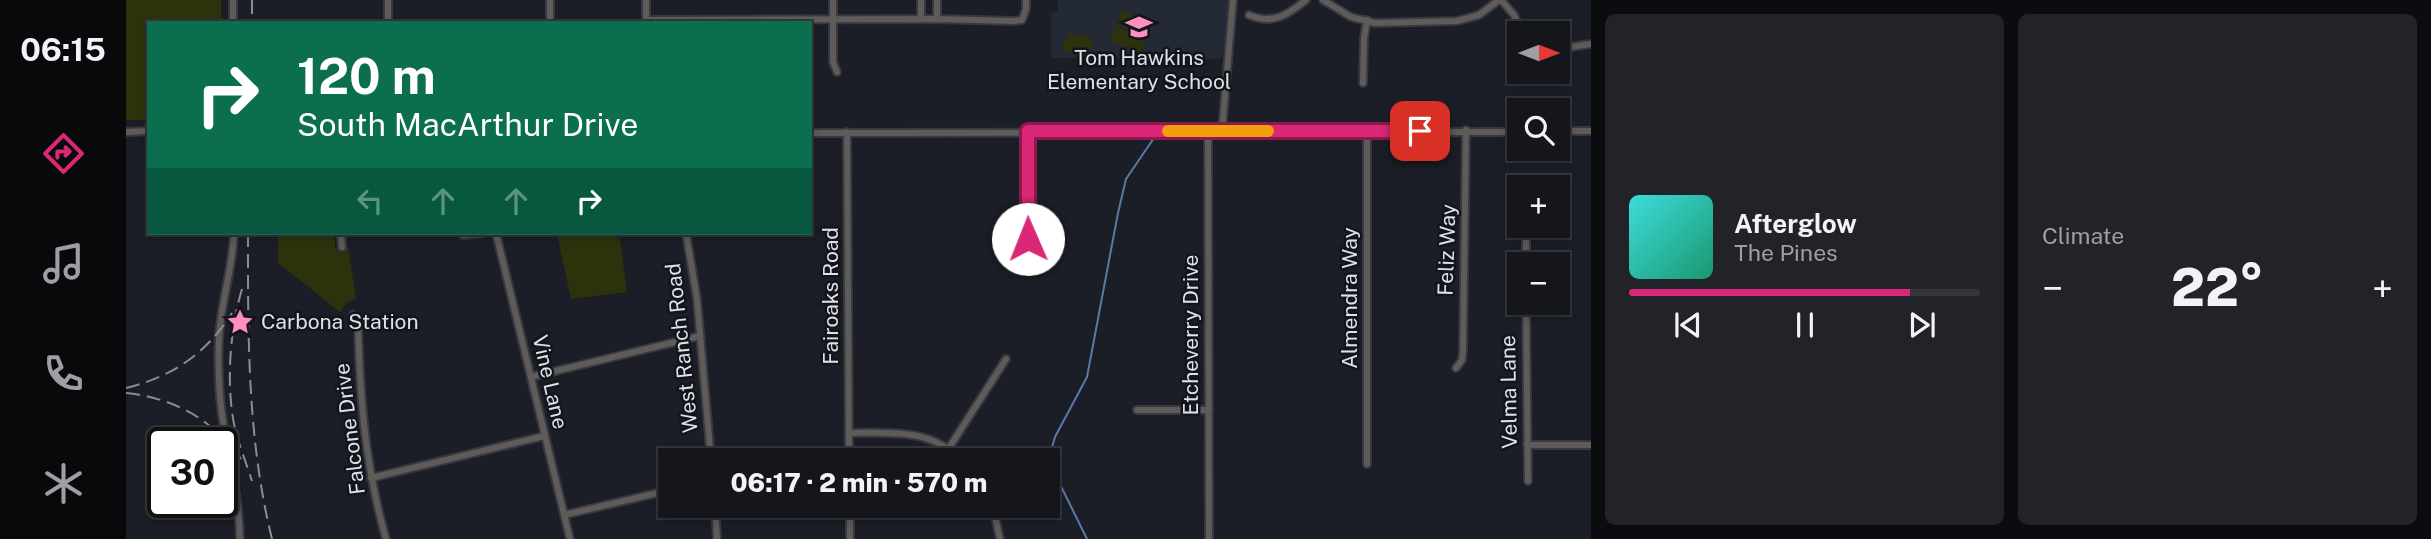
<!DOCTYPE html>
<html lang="en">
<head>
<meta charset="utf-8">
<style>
  :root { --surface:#14161c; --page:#212329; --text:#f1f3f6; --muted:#9d9fa3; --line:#33353b; --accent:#db2777 }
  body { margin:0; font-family:"Public Sans",sans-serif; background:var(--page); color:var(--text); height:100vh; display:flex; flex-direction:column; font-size:26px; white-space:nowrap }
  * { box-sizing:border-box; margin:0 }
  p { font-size:23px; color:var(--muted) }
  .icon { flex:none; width:38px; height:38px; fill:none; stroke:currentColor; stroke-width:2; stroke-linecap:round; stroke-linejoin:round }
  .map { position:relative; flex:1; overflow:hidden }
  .sheet { display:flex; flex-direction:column; gap:14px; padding:14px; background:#0b0c0f; width:840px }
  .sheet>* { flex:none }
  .top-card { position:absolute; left:21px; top:21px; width:665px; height:214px; border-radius:0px; box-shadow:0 4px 10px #0003,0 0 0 2px var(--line); background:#0b6e4f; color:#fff; overflow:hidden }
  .needle { width:46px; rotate:90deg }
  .buttons { position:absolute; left:1381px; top:21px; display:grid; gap:14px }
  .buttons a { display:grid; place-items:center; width:63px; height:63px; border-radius:0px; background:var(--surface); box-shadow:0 4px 10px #0003,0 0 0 2px var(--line); font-size:35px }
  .speed { position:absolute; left:21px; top:427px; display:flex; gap:14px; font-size:35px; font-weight:700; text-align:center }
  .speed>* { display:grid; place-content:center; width:91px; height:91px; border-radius:50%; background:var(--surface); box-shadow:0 4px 10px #0003,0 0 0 2px var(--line); line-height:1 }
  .speed .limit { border:4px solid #111; border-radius:10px; background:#fff; color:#111 }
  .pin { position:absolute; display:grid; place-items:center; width:60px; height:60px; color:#fff; margin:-30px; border-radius:14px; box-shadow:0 4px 10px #0006 }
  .me { position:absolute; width:77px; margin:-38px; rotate:359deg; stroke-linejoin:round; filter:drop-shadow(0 0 5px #0008) }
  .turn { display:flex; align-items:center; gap:24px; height:147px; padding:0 35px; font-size:32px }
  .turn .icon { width:91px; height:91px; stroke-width:2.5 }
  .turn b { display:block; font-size:49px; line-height:60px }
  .lanes { display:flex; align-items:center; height:66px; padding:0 35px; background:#0003; justify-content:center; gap:35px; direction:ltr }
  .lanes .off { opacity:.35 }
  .big { font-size:52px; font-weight:800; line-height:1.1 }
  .sheet .card { flex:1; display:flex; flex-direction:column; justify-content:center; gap:10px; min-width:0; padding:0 24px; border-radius:10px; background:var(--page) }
  .song { display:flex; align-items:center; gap:21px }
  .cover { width:84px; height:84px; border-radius:10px; background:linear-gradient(135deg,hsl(180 70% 55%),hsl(160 70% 35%)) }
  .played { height:7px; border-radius:4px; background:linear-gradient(90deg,var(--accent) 80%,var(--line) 80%) }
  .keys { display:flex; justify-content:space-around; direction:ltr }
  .heat { display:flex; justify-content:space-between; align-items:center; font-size:38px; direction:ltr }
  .sheet .tiles { flex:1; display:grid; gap:14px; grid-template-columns:repeat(2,1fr) }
  .trip { position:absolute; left:532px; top:448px; width:402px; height:70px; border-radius:0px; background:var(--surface); box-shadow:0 4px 10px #0003,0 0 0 2px var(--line); font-weight:800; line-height:70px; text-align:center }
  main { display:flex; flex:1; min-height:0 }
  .dock { display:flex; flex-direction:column; width:126px; justify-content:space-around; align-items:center; background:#08090b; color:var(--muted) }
  .dock .icon { width:49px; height:49px }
  .dock .on { color:var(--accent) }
  .dock b { font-size:32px; color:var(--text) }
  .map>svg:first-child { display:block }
  .built { fill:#242936 }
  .green { fill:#2c330c }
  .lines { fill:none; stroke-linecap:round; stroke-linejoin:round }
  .stream { stroke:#597aa8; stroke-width:2 }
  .minor-casing { stroke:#363941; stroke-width:10 }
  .minor { stroke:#5e5b58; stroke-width:6 }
  .rail { stroke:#8b8d94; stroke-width:2; stroke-dasharray:14 7; stroke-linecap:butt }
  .route-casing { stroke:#8e194d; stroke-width:18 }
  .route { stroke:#db2777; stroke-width:12 }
  .slow { stroke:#f59e0b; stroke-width:12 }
  .labels { text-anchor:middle; stroke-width:5; stroke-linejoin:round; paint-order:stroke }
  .poi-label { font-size:21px; fill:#dfe1e6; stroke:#12151c }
  .street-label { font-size:21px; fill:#dfe1e6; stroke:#12151c }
</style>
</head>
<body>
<main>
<nav class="dock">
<b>06:15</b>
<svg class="icon on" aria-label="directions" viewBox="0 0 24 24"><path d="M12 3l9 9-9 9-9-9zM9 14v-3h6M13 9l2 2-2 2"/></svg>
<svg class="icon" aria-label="music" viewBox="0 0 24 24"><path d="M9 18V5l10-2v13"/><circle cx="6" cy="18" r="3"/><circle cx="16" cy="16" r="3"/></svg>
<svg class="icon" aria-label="phone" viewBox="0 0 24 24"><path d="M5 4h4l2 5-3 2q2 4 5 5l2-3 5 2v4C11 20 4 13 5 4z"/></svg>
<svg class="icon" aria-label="climate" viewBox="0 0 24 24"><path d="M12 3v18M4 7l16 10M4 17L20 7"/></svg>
</nav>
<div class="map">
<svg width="1465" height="539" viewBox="0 0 1465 539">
  <rect width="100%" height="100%" fill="#1b1e26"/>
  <polygon class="built" points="932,0 1103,0 1098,50 1095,59 925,58 925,13 932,12"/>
  <g class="green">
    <polygon points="0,0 95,0 95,23 23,23 23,120 0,120"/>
    <polygon points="996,11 1020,18 1015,34 991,26"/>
    <polygon points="988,27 1020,37 1016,52 984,42"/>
    <polygon points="946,32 946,34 965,37 967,44 965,50 952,56 941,53 937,47 938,40"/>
    <polygon points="152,233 201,233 201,235 209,235 209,248 222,248 230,298 220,303 214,312 152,263"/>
    <polygon points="493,233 501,292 445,299 431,234"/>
  </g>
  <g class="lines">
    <polyline class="stream" points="961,539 926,468 925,451 929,437 961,377 992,213 1000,179 1030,135"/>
    <g class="minor-casing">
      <g id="minor">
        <polyline points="107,0 107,23"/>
        <polyline points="262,0 262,23"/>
        <polyline points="520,0 520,21"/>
        <polyline points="707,0 707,62 711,72"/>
        <polyline points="795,0 795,19"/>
        <polyline points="811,0 811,19"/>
        <polyline points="1197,0 1225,17 1249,23 1331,21 1353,15 1373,0"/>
        <polyline points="1375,0 1388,15 1396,33"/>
        <path d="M1123,15c23,10 39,0 57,-15"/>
        <polyline points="424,17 424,0"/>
        <polyline points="520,20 811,19 887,21 896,20 900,9 900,0"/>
        <polyline points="1432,49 1465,44"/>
        <polyline points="1401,81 1401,72"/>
        <polyline points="1237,83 1238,38 1241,20"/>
        <polyline points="902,131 902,239"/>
        <polyline points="1082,131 1083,539"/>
        <polyline points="1096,131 1107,0"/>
        <polyline points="1432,131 1465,131"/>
        <polyline points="0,132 23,131"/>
        <polyline points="721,132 723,460"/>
        <polyline points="684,133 1393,132"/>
        <polyline points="1400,226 1400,264"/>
        <path d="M108,233c-1,29 -9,56 -13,85 -3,20 -3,40 -2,60 1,54 20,106 21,161"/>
        <polyline points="215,233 216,247"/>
        <polyline points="370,233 444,539"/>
        <polyline points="560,233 571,299 585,460"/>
        <polyline points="337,235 356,233"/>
        <polyline points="1400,303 1402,481"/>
        <path d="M227,315l5,8c2,77 7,141 28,216"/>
        <polyline points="1330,368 1336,360 1337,351 1340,130"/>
        <polyline points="405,377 574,336"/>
        <polyline points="1011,410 1083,410"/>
        <path d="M723,433c42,0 81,-5 112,27"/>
        <polyline points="1401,445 1465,445"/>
        <polyline points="823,448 880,359"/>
        <polyline points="1241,464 1241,131"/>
        <polyline points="245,478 418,436"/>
        <polyline points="589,506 591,539"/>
        <polyline points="724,506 724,539"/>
        <polyline points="867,506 874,539"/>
        <polyline points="438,515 544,490"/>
      </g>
    </g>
    <use href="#minor" class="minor"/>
    <g class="rail">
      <polyline points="126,0 126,23"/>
      <path d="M122,233c0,103 -1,205 24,306"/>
      <path d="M116,289c-12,40 -16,93 -8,135 4,19 12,38 18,57"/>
      <path d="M0,388c46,-11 81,-35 106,-75"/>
      <path d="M0,393c48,5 86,26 115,66"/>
    </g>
  </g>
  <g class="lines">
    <g class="route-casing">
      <polyline id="route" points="902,239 902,131 1294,131"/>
    </g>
    <use href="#route" class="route"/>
    <polyline class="slow" points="1042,131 1142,131"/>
  </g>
  <defs>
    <g id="school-bare" transform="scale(2.1)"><path d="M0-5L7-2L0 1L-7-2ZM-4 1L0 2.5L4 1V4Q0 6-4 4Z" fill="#fe8ebb" stroke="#12151c" stroke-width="2.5" paint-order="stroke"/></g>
    <g id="sight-bare" transform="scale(2.1)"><path d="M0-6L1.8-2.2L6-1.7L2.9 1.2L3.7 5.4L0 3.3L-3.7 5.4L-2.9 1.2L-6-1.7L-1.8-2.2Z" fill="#fe8ebb" stroke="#12151c" stroke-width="2.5" paint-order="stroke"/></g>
  </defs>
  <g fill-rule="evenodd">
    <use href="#school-bare" x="1013" y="27"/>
    <use href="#sight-bare" x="114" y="322"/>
  </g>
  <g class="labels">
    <g class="poi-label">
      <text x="1013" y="65">Tom Hawkins<tspan x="1013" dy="24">Elementary School</tspan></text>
      <text x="135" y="329" text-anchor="start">Carbona Station</text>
    </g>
    <g class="street-label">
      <text transform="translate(1321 250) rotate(-88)" y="7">Feliz Way</text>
      <text transform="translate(705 296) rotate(-90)" y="7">Fairoaks Road</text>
      <text transform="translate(1224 298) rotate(-90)" y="7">Almendra Way</text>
      <text transform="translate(1065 335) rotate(-90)" y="7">Etcheverry Drive</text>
      <text transform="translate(556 348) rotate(-96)" y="7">West Ranch Road</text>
      <text transform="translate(424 382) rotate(77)" y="7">Vine Lane</text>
      <text transform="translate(1383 392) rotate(-91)" y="7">Velma Lane</text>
      <text transform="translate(224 429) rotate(-97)" y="7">Falcone Drive</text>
    </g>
  </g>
</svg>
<div class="buttons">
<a><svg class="needle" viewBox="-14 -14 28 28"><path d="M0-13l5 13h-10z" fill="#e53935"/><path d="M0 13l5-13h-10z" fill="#9d9fa3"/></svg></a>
<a><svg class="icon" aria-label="search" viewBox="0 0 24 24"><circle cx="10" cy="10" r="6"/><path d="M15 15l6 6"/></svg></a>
<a>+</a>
<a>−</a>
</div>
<div class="speed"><div class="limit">30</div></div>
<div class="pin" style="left:1294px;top:131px;background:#d93025"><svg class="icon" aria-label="arrive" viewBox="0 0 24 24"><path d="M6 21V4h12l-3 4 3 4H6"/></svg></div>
<svg class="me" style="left:902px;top:239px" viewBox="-20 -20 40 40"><circle r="19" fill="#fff"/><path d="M0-13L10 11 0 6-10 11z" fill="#db2777"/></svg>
<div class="trip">06:17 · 2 min · 570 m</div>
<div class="top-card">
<div class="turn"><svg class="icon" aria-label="right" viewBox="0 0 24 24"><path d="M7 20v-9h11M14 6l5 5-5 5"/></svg><div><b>120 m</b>South MacArthur Drive</div></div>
<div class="lanes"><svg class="icon off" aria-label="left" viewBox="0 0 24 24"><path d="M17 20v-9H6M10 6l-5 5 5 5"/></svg><svg class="icon off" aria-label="ahead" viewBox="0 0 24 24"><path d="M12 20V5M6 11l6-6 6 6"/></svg><svg class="icon off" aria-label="ahead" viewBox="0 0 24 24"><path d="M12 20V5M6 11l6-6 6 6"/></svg><svg class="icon" aria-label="right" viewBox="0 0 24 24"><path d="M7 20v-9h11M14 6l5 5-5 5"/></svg></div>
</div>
</div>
<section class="sheet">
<div class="tiles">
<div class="card">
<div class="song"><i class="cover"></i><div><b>Afterglow</b><p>The Pines</p></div></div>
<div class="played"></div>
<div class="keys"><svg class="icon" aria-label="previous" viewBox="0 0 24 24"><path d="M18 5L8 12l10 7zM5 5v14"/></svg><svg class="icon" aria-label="pause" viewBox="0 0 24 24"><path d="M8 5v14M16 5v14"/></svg><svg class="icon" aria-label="next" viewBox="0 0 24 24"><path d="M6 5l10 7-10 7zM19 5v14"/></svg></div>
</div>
<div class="card"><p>Climate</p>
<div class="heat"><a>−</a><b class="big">22°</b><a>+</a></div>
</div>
</div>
</section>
</main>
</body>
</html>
